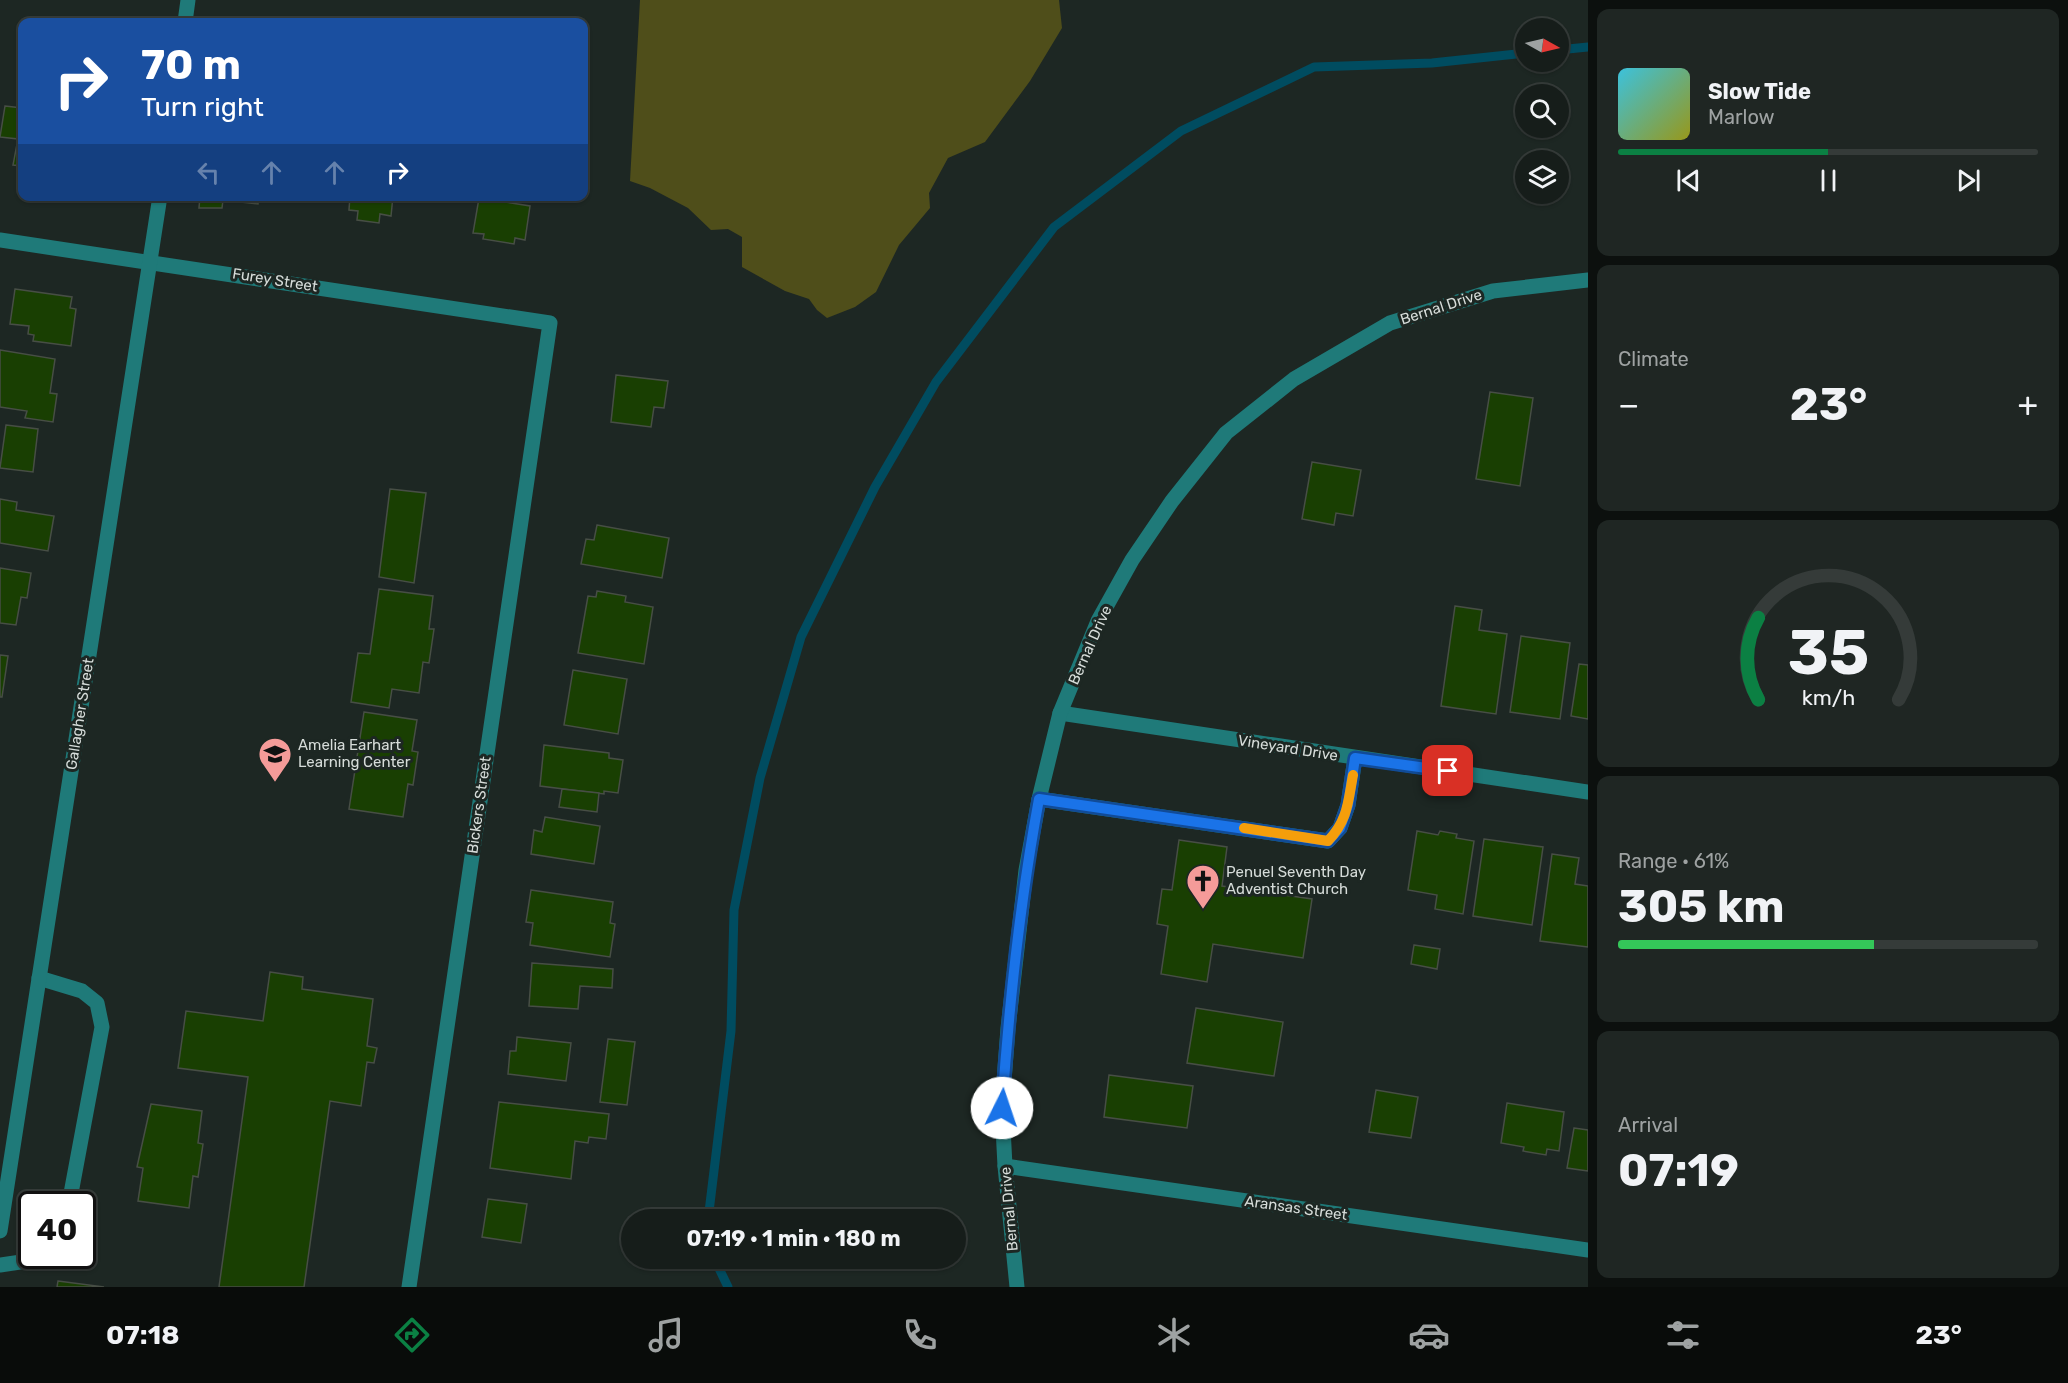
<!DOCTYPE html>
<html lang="en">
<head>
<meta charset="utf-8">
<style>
  :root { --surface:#161d1a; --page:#1f2623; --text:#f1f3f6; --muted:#9ea2a2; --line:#353b39; --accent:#0b8043 }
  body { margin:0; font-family:Rubik,sans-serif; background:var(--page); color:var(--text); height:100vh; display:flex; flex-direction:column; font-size:22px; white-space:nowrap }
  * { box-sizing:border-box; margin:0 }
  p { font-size:20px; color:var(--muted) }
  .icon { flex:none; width:33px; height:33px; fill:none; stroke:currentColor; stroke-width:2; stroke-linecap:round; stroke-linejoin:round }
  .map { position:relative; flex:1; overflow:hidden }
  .details { display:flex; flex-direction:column; gap:9px; padding:9px; background:#0c100e; width:480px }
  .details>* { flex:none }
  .top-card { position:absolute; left:18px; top:18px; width:570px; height:183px; border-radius:12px; box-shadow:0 2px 4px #0004,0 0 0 2px var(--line); background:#1a4fa0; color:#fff; overflow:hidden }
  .needle { width:39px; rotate:98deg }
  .buttons { position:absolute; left:1515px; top:18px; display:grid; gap:12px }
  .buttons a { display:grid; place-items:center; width:54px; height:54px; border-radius:50%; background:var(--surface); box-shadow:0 2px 4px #0004,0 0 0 2px var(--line); font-size:30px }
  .speed { position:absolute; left:18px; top:1191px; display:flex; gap:12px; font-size:30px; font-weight:700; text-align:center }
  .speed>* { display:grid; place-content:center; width:78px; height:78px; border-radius:50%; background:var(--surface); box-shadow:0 2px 4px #0004,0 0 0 2px var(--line); line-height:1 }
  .speed .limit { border:3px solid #111; border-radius:9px; background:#fff; color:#111 }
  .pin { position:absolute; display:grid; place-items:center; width:51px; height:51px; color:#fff; margin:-26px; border-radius:12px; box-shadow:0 3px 9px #0006 }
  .me { position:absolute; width:66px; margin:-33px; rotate:4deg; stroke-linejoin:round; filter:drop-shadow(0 0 4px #0008) }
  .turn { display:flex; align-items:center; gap:21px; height:126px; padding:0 24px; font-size:27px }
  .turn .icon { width:78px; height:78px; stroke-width:2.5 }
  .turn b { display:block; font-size:42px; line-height:51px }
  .lanes { display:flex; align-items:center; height:57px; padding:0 24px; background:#0003; justify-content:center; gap:30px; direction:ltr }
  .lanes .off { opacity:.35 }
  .big { font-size:45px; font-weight:700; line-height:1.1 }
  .details .widget { flex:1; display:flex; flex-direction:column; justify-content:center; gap:9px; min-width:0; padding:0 21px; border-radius:12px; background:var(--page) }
  .details .dial { align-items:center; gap:0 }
  .dial svg { height:156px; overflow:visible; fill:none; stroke:var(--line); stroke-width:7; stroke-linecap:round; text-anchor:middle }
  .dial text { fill:var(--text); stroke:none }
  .song { display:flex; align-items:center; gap:18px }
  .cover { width:72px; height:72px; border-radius:9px; background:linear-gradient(135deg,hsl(190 70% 55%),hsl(60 70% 35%)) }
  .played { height:6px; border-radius:3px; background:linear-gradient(90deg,var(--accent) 50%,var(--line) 50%) }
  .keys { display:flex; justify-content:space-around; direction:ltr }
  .heat { display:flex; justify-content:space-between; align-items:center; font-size:33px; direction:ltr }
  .charge { height:9px; border-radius:4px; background:linear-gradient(90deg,#34c759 61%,var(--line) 0) }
  .trip { position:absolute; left:621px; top:1209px; width:345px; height:60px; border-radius:30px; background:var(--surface); box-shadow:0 2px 4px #0004,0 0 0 2px var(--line); font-weight:700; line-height:60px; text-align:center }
  .menu { display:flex; height:96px; justify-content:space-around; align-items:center; background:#090c0a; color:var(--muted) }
  .menu .icon { width:42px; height:42px }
  .menu .active { color:var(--accent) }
  .menu b { font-size:27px; color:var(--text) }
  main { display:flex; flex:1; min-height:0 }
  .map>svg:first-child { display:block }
  .forest { fill:#4f4e1a }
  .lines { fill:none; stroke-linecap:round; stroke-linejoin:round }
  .stream { stroke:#004c60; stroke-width:9 }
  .building { fill:#193f02; stroke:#474e45; stroke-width:1.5 }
  .minor { stroke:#1f7a79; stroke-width:15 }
  .route-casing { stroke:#114b97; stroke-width:15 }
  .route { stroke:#1a73e8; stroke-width:10 }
  .slow { stroke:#f59e0b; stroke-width:10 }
  .labels { text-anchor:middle; stroke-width:6; stroke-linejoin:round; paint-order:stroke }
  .street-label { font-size:15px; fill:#d6dcd9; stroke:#1d2723 }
  .poi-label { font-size:15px; fill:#d6dcd9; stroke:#1d2723; text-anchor:start }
</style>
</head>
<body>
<main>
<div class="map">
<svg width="1588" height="1287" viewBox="0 0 1588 1287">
  <rect width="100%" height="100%" fill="#1d2723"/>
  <polygon class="forest" points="640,0 1059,0 1062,28 1030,81 985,142 948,158 929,193 930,208 899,245 876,292 855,307 827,318 817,310 809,299 785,291 742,267 742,237 728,229 711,230 688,208 650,188 630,181"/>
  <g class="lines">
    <g class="stream">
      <polyline points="1558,50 1588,47"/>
      <polyline points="708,1220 731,1031 734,910 760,778 801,637 875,487 936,382 1054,227 1181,131 1314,67 1432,63 1526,53"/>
      <polyline points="714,1258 728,1287"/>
    </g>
  </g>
  <g class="building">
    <polygon points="5,106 22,108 22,166 13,165 18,139 0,137"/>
    <polygon points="200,196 259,196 258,204 223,200 222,208 199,208"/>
    <polygon points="350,196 393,196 391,216 380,214 379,223 357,220 358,211 349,210"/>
    <polygon points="479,198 530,206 525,240 515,238 514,244 483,239 484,234 473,233"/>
    <polygon points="15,289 72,297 70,308 76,309 71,346 33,341 34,335 28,334 29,326 10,324"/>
    <polygon points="0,350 55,359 50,393 57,394 53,422 25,418 27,411 0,407"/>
    <polygon points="616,375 668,381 664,408 654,407 651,427 611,422"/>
    <polygon points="1490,392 1533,398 1520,486 1476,479"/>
    <polygon points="6,425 38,429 33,472 0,468"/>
    <polygon points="1312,462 1361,470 1353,516 1336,513 1334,525 1302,519"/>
    <polygon points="390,489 426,493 414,583 379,577"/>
    <polygon points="0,499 17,502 16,510 54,516 48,551 0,543"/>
    <polygon points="597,525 669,538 662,578 581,564 586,539 594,540"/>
    <polygon points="0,568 31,573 27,598 21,597 16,625 0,623"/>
    <polygon points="379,589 433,596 429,629 434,629 429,663 423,662 419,693 392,689 389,708 351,702 358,653 370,654"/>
    <polygon points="597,591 626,596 625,602 653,607 644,664 578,653 588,596 596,597"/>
    <polygon points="1455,606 1482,610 1479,630 1507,634 1496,714 1441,706"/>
    <polygon points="1521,636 1570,643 1560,719 1510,712"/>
    <polygon points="0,655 8,656 2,697 0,697"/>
    <polygon points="1579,664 1588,665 1588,719 1571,716"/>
    <polygon points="573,670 627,679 618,734 564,725"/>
    <polygon points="364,712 417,720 412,751 418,752 413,785 408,784 403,817 349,809"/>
    <polygon points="544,745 609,753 609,758 623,760 618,793 604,791 604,794 540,786"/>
    <polygon points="562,789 599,793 597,812 559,807"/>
    <polygon points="545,817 600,826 594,864 531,854 534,830 542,832"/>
    <polygon points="1417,831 1438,835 1440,831 1457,834 1456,838 1474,841 1463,914 1435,909 1437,895 1408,890"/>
    <polygon points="1484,839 1543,847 1532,925 1473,916"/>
    <polygon points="1179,840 1227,847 1222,886 1312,899 1303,958 1213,944 1207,982 1161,974 1168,926 1157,924 1162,889 1172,890"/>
    <polygon points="1552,854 1579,858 1575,884 1588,886 1588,947 1540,941"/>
    <polygon points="531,890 613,902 610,923 615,924 610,957 530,945 533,923 526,922"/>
    <polygon points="1414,945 1440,949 1437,969 1411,964"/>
    <polygon points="532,963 613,969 612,988 580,986 578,1009 529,1006"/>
    <polygon points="270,972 303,977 302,989 373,999 367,1046 377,1048 374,1063 367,1062 361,1106 330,1101 304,1287 219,1287 248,1077 178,1068 186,1011 263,1021"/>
    <polygon points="1196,1008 1283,1022 1274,1076 1187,1063"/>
    <polygon points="517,1037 571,1043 566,1081 508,1074 510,1051 516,1051"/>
    <polygon points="608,1039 635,1042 627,1105 600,1102"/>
    <polygon points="1109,1075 1193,1086 1187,1128 1104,1117"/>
    <polygon points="1376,1090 1418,1097 1411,1138 1369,1132"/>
    <polygon points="499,1102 609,1114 606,1139 589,1137 588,1143 575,1141 571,1179 490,1168"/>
    <polygon points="1507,1103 1564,1112 1559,1151 1547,1149 1546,1155 1523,1151 1524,1147 1501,1143"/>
    <polygon points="151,1104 202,1111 198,1143 203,1144 198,1177 193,1176 189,1208 138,1201 143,1168 137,1167"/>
    <polygon points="1574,1128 1588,1130 1588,1171 1567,1168"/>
    <polygon points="488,1199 527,1204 521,1243 482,1237"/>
    <polygon points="58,1281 104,1287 57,1287"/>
  </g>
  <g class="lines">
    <g class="minor">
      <polyline points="185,22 188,0"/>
      <polyline points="0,240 550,323 409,1287"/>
      <polyline points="1060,713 1588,792"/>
      <polyline points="1039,799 1328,841 1340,828 1348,805 1355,758"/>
      <polyline points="39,978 82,991 97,1003 102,1027 69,1204"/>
      <polyline points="1005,1166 1588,1250"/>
      <polyline points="0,1231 160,196"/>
      <polyline points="0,1265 48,1258 50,1256"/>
      <polyline points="1017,1287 1005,1166 1002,1108 1008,1028 1026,870 1039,799 1060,713 1098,621 1132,560 1172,501 1226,433 1294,379 1390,323 1493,291 1588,280"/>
    </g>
  </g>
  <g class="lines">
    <g class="route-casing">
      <path id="route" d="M1002,1108c7,-104 18,-207 37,-309l289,42 12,-13 8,-23 7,-47 93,13"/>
    </g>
    <use href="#route" class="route"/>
    <path class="slow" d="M1244,828l84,13c20,-21 20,-39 25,-66"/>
  </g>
  <defs>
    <g id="school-pin" transform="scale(1.725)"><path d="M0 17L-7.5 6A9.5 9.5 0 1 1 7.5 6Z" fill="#f59b99" stroke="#1d2723"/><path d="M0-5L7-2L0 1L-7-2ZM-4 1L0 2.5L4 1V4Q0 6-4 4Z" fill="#111"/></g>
    <g id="church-pin" transform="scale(1.725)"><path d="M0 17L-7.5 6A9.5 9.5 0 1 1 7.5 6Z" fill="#f59b99" stroke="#1d2723"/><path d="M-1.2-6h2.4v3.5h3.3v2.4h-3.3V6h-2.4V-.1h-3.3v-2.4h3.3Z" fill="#111"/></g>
  </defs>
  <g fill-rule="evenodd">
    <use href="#school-pin" x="275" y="754"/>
    <use href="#church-pin" x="1203" y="881"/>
  </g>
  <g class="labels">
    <g class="street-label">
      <text transform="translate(275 280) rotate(9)" y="5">Furey Street</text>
      <text transform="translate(1441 307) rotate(-18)" y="5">Bernal Drive</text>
      <text transform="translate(1090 645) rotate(-66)" y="5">Bernal Drive</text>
      <text transform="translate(80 714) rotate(-81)" y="5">Gallagher Street</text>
      <text transform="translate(1288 748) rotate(9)" y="5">Vineyard Drive</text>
      <text transform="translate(479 805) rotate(-82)" y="5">Bickers Street</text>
      <text transform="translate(1296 1208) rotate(8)" y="5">Aransas Street</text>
      <text transform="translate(1009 1209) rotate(-95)" y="5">Bernal Drive</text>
    </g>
    <g class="poi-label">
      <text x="298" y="750">Amelia Earhart<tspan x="298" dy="17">Learning Center</tspan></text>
      <text x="1226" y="877">Penuel Seventh Day<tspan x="1226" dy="17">Adventist Church</tspan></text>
    </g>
  </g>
</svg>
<div class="buttons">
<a><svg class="needle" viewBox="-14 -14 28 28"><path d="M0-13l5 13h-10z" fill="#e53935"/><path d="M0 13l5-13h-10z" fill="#9ea2a2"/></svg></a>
<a><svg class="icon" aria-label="search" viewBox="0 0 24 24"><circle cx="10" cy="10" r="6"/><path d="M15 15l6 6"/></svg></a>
<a><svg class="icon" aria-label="layers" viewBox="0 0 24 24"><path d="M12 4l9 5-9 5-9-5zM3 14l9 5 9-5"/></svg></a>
</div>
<div class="speed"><div class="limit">40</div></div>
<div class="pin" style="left:1448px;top:771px;background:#d93025"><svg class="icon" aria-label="arrive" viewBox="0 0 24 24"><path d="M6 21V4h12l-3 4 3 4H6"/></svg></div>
<svg class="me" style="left:1002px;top:1108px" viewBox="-20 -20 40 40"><circle r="19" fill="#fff"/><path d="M0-13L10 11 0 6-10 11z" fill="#1a73e8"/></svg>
<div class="trip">07:19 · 1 min · 180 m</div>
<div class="top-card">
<div class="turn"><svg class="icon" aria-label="right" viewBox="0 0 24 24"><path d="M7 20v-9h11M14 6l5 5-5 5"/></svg><div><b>70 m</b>Turn right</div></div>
<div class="lanes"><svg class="icon off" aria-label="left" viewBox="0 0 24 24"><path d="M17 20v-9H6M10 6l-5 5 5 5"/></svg><svg class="icon off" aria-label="ahead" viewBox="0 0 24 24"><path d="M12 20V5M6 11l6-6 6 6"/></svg><svg class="icon off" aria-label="ahead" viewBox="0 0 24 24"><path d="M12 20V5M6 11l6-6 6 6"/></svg><svg class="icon" aria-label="right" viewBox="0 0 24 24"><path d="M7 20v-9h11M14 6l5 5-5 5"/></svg></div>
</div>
</div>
<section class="details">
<div class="widget">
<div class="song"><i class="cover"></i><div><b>Slow Tide</b><p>Marlow</p></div></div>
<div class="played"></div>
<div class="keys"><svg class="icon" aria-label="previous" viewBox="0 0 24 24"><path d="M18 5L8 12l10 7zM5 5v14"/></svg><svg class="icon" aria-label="pause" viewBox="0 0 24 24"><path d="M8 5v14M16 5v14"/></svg><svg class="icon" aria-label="next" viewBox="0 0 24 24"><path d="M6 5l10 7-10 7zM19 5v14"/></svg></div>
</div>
<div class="widget"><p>Climate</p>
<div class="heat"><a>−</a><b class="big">23°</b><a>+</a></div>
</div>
<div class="widget dial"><svg viewBox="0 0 100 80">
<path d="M14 69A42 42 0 1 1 86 69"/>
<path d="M14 69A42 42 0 0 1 14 27" stroke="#0b8043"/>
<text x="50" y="56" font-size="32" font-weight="700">35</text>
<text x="50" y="72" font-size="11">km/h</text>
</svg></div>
<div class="widget"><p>Range · 61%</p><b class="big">305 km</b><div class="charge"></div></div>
<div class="widget"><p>Arrival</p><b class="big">07:19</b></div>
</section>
</main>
<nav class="menu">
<b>07:18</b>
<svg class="icon active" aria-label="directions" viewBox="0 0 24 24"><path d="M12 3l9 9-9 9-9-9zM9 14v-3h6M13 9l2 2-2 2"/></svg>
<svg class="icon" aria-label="music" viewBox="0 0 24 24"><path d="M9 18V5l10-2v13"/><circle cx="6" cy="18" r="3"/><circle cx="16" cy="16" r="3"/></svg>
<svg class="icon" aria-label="phone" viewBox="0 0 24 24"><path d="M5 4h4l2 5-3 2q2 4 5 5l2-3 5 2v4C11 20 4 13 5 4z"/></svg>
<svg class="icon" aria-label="climate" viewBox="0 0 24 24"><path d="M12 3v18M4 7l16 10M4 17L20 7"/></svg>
<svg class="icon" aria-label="car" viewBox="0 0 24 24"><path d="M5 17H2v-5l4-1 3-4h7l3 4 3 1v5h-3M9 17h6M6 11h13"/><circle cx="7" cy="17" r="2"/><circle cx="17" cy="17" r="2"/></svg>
<svg class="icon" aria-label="filters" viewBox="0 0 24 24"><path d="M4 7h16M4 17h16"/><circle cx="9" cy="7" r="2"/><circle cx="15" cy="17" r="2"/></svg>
<b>23°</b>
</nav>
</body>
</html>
